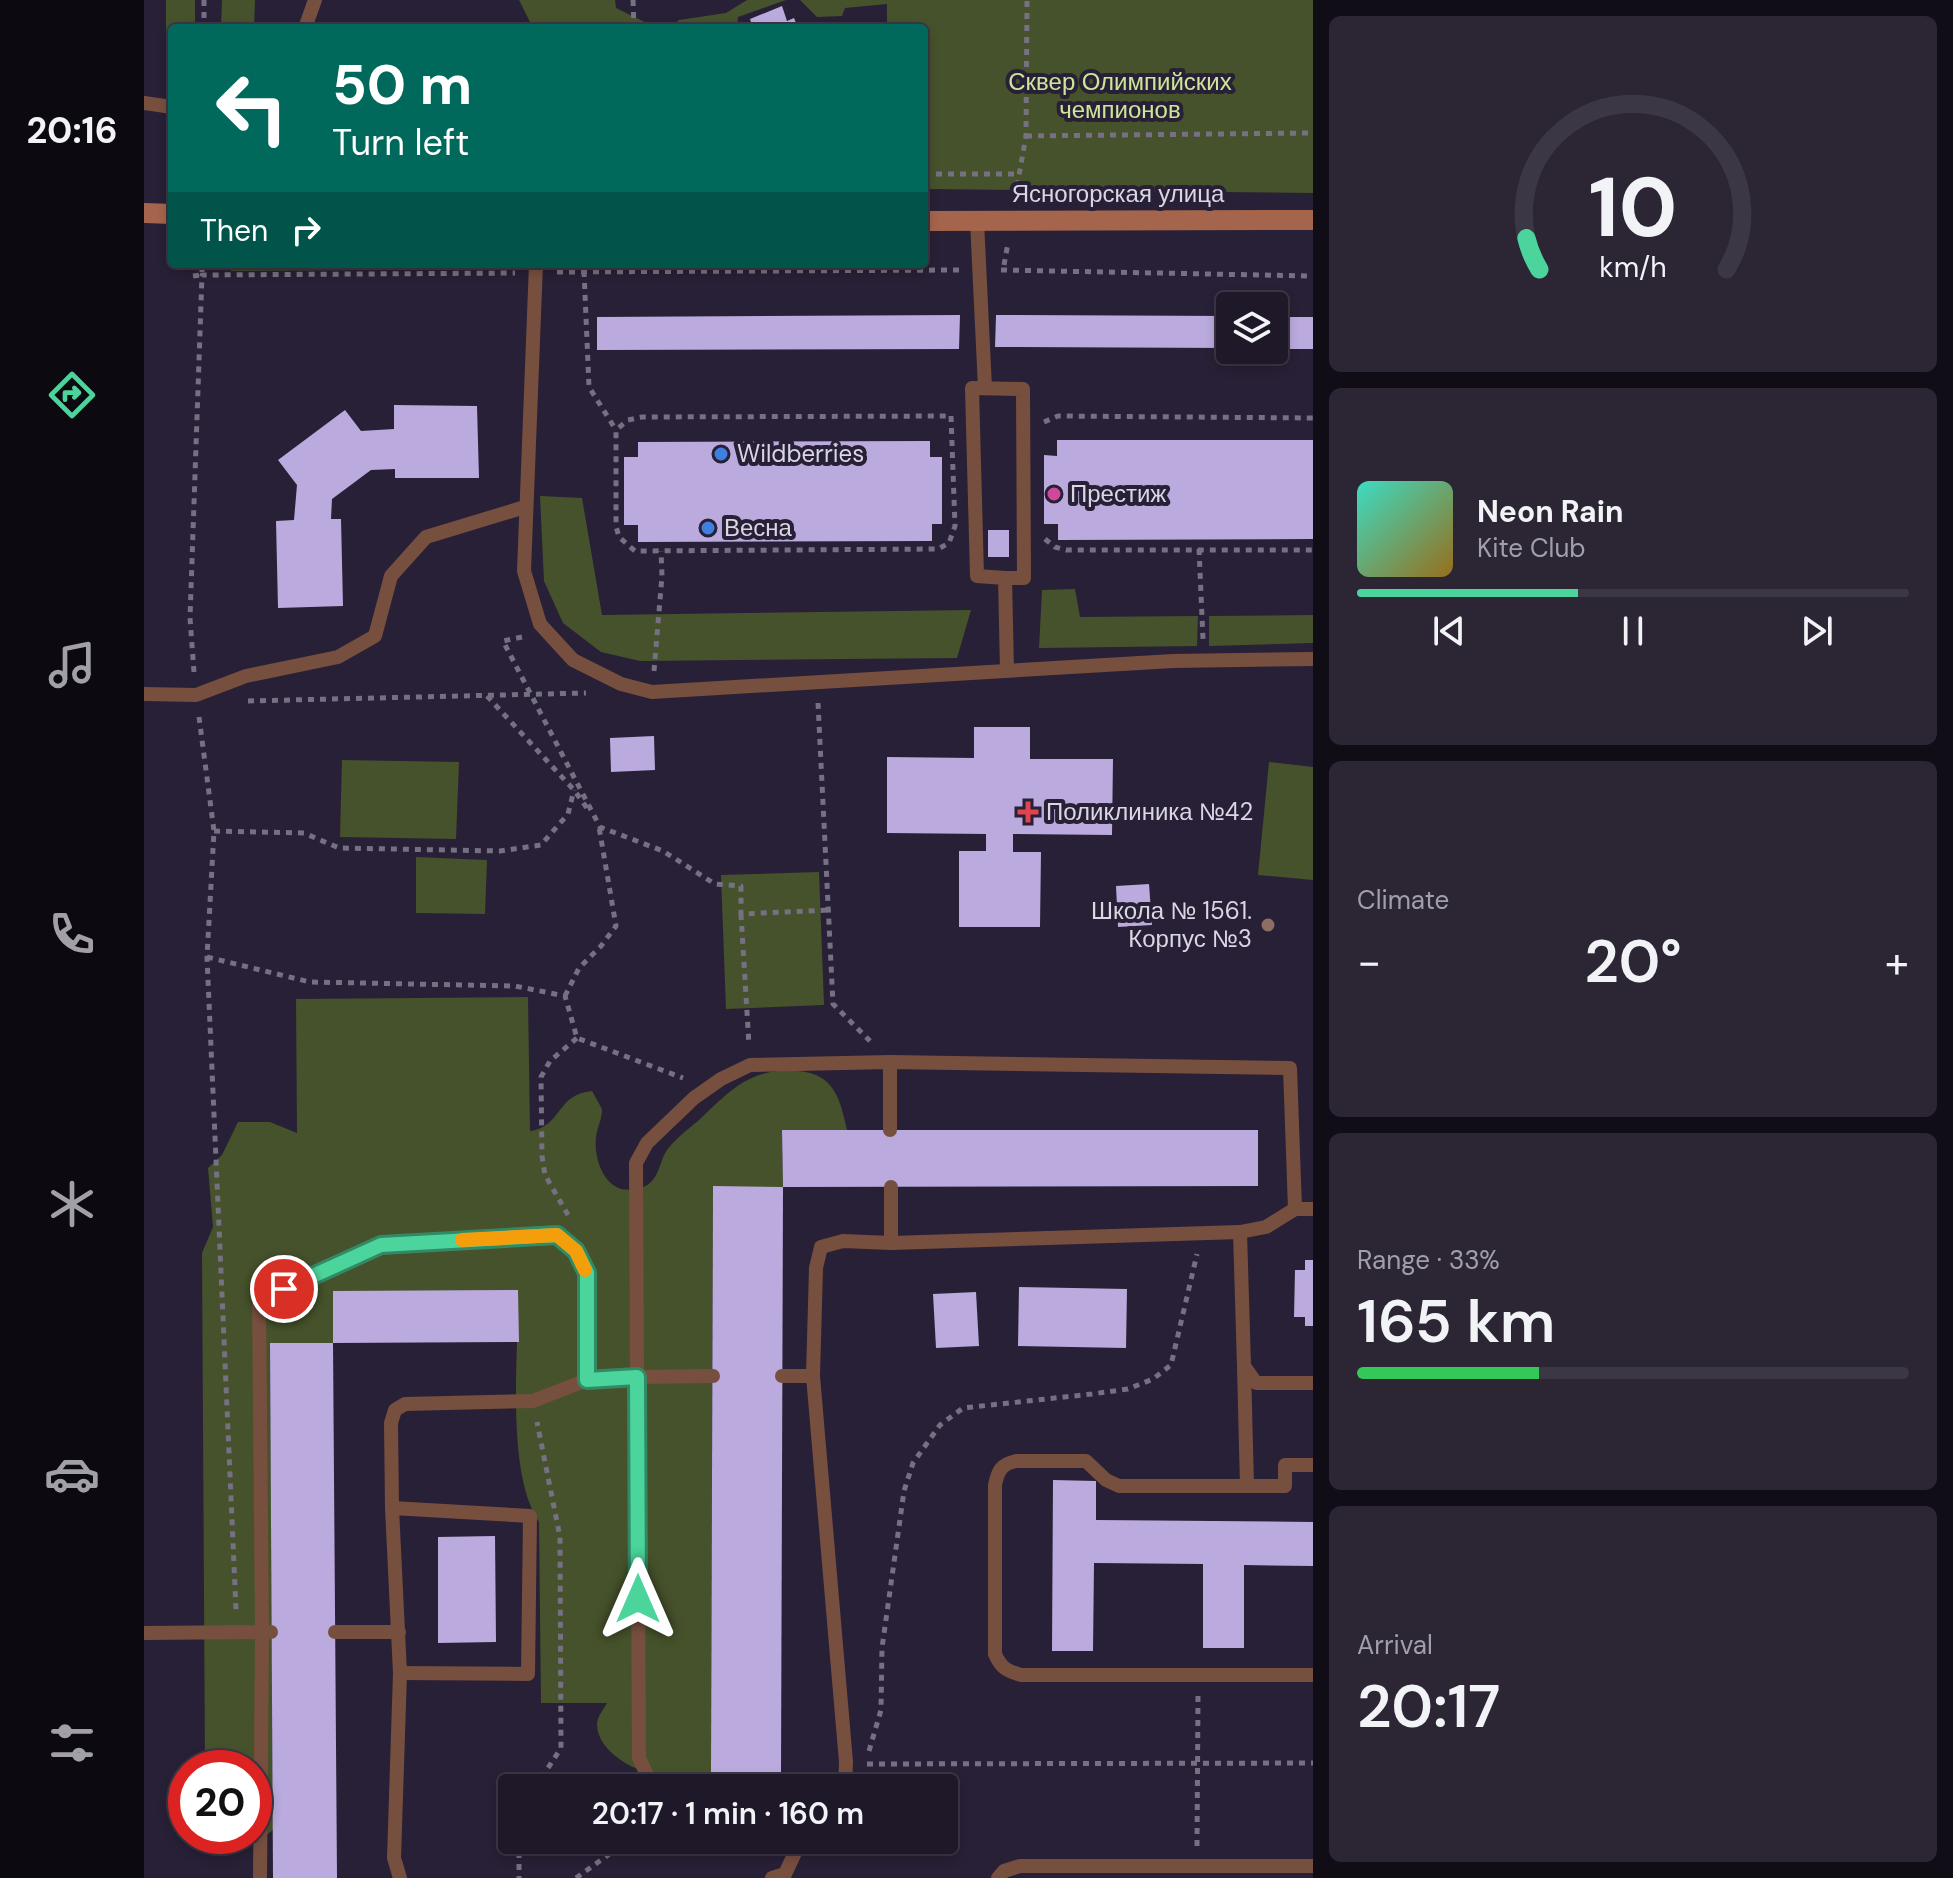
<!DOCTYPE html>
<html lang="en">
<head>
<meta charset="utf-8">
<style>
  :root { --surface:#1e1828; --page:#2b2534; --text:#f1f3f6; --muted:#a1a0a8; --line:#3c3745; --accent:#4bd49b }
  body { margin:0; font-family:"DM Sans",sans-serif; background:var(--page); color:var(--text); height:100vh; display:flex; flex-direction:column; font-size:30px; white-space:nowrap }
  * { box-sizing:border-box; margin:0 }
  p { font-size:26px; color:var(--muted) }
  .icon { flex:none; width:44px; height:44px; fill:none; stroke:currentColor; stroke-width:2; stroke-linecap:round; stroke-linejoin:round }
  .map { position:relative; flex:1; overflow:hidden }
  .side { display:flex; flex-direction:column; gap:16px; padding:16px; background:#100d16; width:640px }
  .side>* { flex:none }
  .hud { position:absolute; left:24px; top:24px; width:760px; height:244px; border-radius:8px; box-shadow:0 4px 12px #0003,0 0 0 2px var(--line); background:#00695c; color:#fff; overflow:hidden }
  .controls { position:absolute; left:1072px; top:292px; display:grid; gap:16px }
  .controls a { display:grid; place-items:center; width:72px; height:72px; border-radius:8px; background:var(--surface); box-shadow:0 4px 12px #0003,0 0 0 2px var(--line); font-size:40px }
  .speed { position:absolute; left:24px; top:1750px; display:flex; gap:16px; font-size:40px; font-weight:700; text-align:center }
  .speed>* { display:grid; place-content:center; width:104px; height:104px; border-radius:50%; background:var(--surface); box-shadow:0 4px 12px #0003,0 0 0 2px var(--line); line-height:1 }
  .speed .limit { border:12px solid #d22; background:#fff; color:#111 }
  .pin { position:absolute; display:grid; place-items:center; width:68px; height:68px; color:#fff; margin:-34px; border:4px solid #fff; border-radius:50%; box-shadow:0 2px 8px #0007 }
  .me { position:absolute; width:88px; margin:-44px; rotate:0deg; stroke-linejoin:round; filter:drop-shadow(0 0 6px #0008) }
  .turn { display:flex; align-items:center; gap:28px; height:168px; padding:0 32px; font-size:36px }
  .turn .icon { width:104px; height:104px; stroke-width:2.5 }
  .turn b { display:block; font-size:56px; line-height:68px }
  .then { display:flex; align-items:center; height:76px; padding:0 32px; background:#0003; gap:16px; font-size:30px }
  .big { font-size:60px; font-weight:600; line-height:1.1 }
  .side .tile { flex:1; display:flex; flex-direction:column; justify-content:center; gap:12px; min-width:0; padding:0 28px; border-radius:12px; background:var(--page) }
  .side .dial { align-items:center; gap:0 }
  .dial svg { height:208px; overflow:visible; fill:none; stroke:var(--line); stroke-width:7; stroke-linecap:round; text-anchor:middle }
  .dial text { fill:var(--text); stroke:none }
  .song { display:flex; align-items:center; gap:24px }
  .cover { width:96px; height:96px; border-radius:12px; background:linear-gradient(135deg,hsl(170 70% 55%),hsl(40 70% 35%)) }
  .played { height:8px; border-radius:4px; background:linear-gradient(90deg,var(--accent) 40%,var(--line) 40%) }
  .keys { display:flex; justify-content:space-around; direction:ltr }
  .heat { display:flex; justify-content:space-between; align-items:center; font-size:44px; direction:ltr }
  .charge { height:12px; border-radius:6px; background:linear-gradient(90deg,#34c759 33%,var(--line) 0) }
  .trip { position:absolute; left:354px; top:1774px; width:460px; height:80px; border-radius:8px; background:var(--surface); box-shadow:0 4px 12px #0003,0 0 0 2px var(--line); font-weight:600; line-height:80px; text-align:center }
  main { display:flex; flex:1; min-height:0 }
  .tabs { display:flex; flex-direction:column; width:144px; justify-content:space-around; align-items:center; background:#0c0a10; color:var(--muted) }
  .tabs .icon { width:56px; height:56px }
  .tabs .active { color:var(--accent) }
  .tabs b { font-size:36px; color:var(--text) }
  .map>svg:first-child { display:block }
  .green { fill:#46522b }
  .building { fill:#bad }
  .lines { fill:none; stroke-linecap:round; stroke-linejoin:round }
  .path { stroke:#767083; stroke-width:5; stroke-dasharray:6 6; stroke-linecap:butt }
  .lane { stroke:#774f3f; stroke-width:14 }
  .secondary { stroke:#a5654c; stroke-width:20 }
  .route-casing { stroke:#318a65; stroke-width:20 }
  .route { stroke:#4bd49b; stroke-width:14 }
  .slow { stroke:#f59e0b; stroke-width:14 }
  .shop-dot { fill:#3f7fe0; stroke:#282036; stroke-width:3 }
  .hotel-dot { fill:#d1479c; stroke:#282036; stroke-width:3 }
  .health-dot { fill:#e0444e; stroke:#282036; stroke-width:3 }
  .education-dot { fill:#8d6e63; stroke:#282036; stroke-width:3 }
  .labels { text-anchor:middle; stroke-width:8; stroke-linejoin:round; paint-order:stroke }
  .park-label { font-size:24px; fill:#cde598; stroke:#282036 }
  .street-label { font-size:24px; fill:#dad6e4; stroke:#282036 }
  .poi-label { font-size:24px; fill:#dad6e4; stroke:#282036; text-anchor:start }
</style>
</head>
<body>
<main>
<nav class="tabs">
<b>20:16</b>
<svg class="icon active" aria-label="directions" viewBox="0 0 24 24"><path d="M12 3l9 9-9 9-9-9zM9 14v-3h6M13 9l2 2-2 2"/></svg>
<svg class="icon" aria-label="music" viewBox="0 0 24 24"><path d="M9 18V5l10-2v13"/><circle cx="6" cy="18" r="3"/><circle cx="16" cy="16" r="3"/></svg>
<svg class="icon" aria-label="phone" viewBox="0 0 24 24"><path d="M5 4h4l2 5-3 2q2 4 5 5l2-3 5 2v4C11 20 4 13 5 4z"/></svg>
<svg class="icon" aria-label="climate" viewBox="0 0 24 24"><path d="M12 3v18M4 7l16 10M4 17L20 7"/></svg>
<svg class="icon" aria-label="car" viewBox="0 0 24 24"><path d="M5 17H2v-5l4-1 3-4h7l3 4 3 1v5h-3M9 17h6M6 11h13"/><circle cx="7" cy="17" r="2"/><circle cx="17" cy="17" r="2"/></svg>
<svg class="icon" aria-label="filters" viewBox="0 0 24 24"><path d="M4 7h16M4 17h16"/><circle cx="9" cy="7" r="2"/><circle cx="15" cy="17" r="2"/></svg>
</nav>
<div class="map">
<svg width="1169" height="1878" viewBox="0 0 1169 1878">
  <rect width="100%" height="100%" fill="#282036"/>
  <g class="green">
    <polygon points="22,0 51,0 51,28 28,28 28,74 22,65"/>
    <polygon points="78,0 111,0 110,28 77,28"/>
    <polygon points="375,0 471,0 472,8 513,28 389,28"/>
    <polygon points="603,0 642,0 594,17 593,28 527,28 535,20 582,13"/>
    <polygon points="656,0 1169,0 1169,193 780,189 780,28 743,28 743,4 701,8 698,16 673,17"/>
    <polygon points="88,264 378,264 381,269 87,271"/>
    <polygon points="396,496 438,498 458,615 827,610 813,658 496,661 457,652 419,623 400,581"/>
    <polygon points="931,589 936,617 1054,616 1053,646 895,648 898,590"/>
    <polygon points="1169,615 1169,643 1065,646 1065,616"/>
    <polygon points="198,760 315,762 312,839 196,837"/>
    <polygon points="1125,762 1169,767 1169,880 1114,875"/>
    <polygon points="272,857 343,860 341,914 272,913"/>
    <polygon points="675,872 680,1005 582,1009 577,875"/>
    <path d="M384,997l2,134c32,-4 26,-37 62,-40l10,18c0,9 -3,15 -5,23 -5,20 4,51 24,57 10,2 22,0 29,-6 10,-9 10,-23 17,-33 9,-12 20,-20 31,-29 32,-30 52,-54 100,-50 36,3 42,27 49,59h-65l1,57h-70l-2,586c-16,1 -34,4 -50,2 -24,-2 -63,-22 -64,-50 0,-9 7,-16 10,-22h-66l-2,-181c-34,-51 -20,-170 -21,-231h-184l-1,52h-63l3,487c-18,16 -36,16 -58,6h39v-68h-49l-3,-515 11,-26 -5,-59 14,-13 16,-33h32l27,11 -1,-134z"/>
  </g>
  <g class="building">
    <polygon points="638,6 643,21 650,18 654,28 609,28 606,19"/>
    <polygon points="816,315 815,349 453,350 453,317"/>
    <polygon points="852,315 1086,316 1086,348 851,347"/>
    <rect x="1130" y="317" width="39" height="32"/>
    <polygon points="250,405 333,406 335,478 251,478 251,469 227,470 188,499 187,519 197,519 199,606 134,608 132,521 150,520 153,485 134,460 201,410 217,431 250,429"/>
    <polygon points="913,440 1169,440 1169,539 914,540 914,524 900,524 900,455 913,456"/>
    <polygon points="786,441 786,457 798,457 798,524 788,524 788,541 494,542 494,525 480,525 480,457 494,457 494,442"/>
    <rect x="844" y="530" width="21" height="27"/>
    <polygon points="830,727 886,727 886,759 969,759 968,835 869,834 869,852 897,852 896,927 815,927 815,851 842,851 842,834 743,833 743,757 830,758"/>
    <polygon points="510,736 511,770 467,772 466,738"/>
    <polygon points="1005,884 1008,925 974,927 972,886"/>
    <polygon points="638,1130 1114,1130 1114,1186 639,1187"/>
    <polygon points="569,1186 639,1187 637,1774 567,1773"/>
    <polygon points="1161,1260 1169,1260 1169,1326 1161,1326 1161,1317 1150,1317 1151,1270 1161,1270"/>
    <polygon points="875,1287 983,1289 982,1348 874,1346"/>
    <polygon points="374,1290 375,1342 189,1343 189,1291"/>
    <polygon points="832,1292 835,1346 792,1348 789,1294"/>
    <polygon points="126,1343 189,1343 193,1878 129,1878"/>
    <polygon points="909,1480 952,1481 952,1520 1169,1522 1169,1566 1100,1565 1100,1648 1059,1648 1059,1564 950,1563 949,1651 908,1651"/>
    <polygon points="351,1536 352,1642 294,1643 294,1537"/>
  </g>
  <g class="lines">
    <g class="path">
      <polyline points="60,0 60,28"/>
      <polyline points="489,0 490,28"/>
      <polyline points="882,136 1169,133"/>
      <polyline points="780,174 875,174"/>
      <polyline points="871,198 882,136 883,0"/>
      <polyline points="860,265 864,243"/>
      <polyline points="857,270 1169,276"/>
      <polyline points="440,271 445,387 472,430"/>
      <polyline points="413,272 815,270"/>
      <polyline points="49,276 58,275 58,264"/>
      <polygon points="807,416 811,526 805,543 794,549 491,551 475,537 472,526 472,430 484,420 498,417"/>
      <polyline points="900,422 914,416 1169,418"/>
      <polyline points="901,539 911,547 922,550 1169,550"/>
      <polyline points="1055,549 1059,639"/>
      <polyline points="378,637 359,641 456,827 519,851 571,884 597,886 597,914 685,910"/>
      <polyline points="510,671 518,576 517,551"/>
      <polyline points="50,672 46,618 58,275 371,273"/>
      <polyline points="343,696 430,790 443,808"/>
      <polyline points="104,701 442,693"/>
      <polyline points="674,703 689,1004 726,1041"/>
      <polyline points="55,717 70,831 63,957 92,1610"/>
      <polyline points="70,831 160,833 195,848 356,851 397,845 424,814 430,790"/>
      <polyline points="597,914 605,1045"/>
      <polyline points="63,957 166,982 371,986 421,996 433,1038 539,1078"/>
      <polyline points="421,996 435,968 457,946 472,926 455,827"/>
      <polyline points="424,1215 401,1175 398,1156 397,1077 406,1061 433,1038"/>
      <polyline points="725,1751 737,1710 738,1648 760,1491 769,1463 781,1446 796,1425 819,1408 948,1394 984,1389 1009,1379 1027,1365 1053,1254"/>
      <polyline points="723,1764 1169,1763"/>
      <polyline points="391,1788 417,1748 416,1537 393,1422"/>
      <polyline points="375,1840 375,1878"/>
      <polyline points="1053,1846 1054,1696"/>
      <polyline points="432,1878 485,1840"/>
    </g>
    <g class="lane">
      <polyline points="161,28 171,0"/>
      <polyline points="0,103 28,107"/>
      <polyline points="833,221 841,388"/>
      <polyline points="392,264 380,571 396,624 429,660 477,684 508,692 1029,661 1169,659"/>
      <polyline points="861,578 833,576 828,388 879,389 880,578 861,578 863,670"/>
      <polyline points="0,694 52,695 102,676 194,657 231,636 247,576 282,537 381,507"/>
      <polyline points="746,1062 746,1130"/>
      <polyline points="747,1187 747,1243"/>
      <polyline points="1096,1232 1100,1366 1112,1383 1169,1383"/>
      <polyline points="1100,1367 1103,1486"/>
      <polyline points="569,1376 493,1377 492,1163 503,1143 550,1098 577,1079 606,1065 746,1062 1146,1068 1151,1209"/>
      <polyline points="638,1376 669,1376 672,1268 677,1247 699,1241 747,1243 1096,1232 1122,1227 1151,1209 1169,1209"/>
      <polyline points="669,1376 702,1762 701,1788"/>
      <polyline points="443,1380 493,1377 495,1758 507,1783 516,1788"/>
      <path d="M1169,1465h-28v21h-166l-13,-6 -20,-19h-70c-14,3 -18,9 -21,24v169c6,14 12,17 26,21h292"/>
      <polyline points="248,1508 386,1516 384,1674 256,1673"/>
      <polyline points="191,1632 255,1632"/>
      <polyline points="0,1633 118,1632 115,1300 237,1245 413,1235 432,1251 443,1273 443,1380 389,1401 261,1404 251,1410 247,1423 248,1508 256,1673 250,1858 256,1878"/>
      <polyline points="116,1878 118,1632 127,1632"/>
      <polyline points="628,1878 641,1874 657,1840"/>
      <polyline points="854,1878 860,1871 876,1866 1169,1866"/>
    </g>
    <g class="secondary">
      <polyline points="0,213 28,214"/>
      <polyline points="780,221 1169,220"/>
    </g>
  </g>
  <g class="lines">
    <g class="route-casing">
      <polyline id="route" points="140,1289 237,1245 413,1235 432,1251 443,1273 443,1380 493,1377 494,1599"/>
    </g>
    <use href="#route" class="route"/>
    <polyline class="slow" points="318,1240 413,1235 432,1251 441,1270"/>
  </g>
  <g class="shop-dot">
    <circle cx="577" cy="454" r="8"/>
    <circle cx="564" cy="528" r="8"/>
  </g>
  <circle class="hotel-dot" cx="910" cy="494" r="8"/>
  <path class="health-dot" d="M880 800h8v8h8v8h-8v8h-8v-8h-8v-8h8z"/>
  <circle class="education-dot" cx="1124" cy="925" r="8"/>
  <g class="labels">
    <g class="park-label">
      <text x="976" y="90">Сквер Олимпийских<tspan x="976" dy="28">чемпионов</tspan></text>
    </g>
    <g class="street-label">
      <text x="974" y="202">Ясногорская улица</text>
    </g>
    <g class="poi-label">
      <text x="593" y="462">Wildberries</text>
      <text x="926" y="502">Престиж</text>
      <text x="580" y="536">Весна</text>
      <text x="902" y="820">Поликлиника №42</text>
      <text x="1108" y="919" text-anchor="end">Школа № 1561.<tspan x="1108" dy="28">Корпус №3</tspan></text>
    </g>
  </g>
</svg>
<div class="controls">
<a><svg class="icon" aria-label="layers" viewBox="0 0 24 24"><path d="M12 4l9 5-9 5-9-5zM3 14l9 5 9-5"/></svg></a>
</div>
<div class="speed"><div class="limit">20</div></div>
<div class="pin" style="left:140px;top:1289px;background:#d93025"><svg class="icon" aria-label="arrive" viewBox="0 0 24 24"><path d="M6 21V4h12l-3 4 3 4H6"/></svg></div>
<svg class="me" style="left:494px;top:1599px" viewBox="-20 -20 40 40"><path d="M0-17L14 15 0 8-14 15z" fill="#4bd49b" stroke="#fff" stroke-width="4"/></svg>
<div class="trip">20:17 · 1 min · 160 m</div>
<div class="hud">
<div class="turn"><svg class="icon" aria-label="left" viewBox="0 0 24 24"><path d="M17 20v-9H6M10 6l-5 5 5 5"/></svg><div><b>50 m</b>Turn left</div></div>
<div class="then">Then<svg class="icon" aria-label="right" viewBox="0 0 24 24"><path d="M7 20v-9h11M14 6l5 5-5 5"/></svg></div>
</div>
</div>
<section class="side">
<div class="tile dial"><svg viewBox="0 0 100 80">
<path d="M14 69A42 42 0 1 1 86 69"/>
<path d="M14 69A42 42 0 0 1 9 57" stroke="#4bd49b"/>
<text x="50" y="56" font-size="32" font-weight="700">10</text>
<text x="50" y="72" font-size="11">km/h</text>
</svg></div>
<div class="tile">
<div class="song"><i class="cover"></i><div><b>Neon Rain</b><p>Kite Club</p></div></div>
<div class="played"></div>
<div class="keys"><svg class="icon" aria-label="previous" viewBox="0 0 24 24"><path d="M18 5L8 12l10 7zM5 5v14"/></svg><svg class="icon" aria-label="pause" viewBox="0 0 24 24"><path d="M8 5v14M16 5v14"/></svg><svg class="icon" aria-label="next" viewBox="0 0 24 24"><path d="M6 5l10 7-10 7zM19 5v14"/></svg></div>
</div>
<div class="tile"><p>Climate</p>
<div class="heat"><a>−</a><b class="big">20°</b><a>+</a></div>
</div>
<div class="tile"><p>Range · 33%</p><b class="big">165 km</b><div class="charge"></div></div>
<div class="tile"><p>Arrival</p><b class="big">20:17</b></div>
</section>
</main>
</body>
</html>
